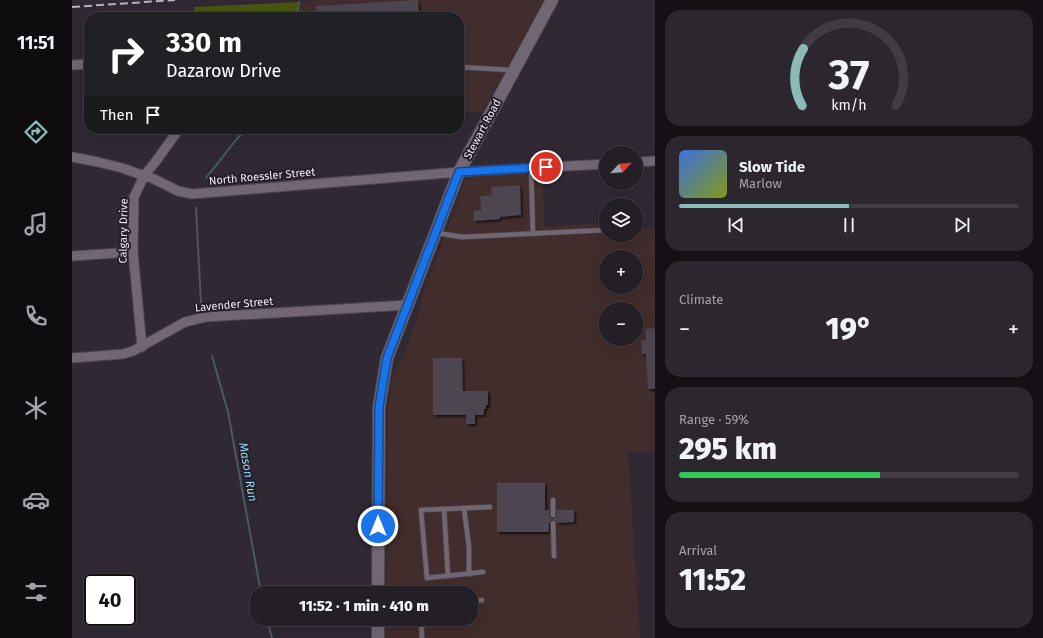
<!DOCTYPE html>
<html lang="en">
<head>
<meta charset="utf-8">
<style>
  :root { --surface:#241e26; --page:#2c272e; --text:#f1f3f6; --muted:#a3a2a7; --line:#413c43; --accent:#8bbbb9 }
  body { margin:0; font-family:"Fira Sans",sans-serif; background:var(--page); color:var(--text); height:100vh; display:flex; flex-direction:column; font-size:15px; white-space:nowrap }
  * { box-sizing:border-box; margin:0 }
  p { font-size:13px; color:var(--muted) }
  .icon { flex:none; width:22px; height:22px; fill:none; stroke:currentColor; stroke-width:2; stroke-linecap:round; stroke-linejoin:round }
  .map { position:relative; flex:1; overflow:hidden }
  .side { display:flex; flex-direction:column; gap:10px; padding:10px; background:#141015; width:388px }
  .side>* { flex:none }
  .hud { position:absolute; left:12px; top:12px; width:380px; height:122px; border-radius:16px; box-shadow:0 4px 16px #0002,0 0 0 1px var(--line); background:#202124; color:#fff; overflow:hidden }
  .needle { width:26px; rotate:64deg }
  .tools { position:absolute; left:527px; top:146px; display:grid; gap:8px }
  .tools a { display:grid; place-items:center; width:44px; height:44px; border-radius:50%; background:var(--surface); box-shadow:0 4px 16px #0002,0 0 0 1px var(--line); font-size:20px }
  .speed { position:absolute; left:12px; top:574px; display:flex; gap:8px; font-size:20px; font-weight:700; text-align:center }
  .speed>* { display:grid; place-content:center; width:52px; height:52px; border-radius:50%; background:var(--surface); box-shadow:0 4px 16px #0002,0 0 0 1px var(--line); line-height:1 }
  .speed .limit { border:2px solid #111; border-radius:6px; background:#fff; color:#111 }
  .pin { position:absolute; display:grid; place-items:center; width:34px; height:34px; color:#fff; margin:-17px; border:2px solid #fff; border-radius:50%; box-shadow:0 1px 4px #0007 }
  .me { position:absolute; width:44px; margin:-22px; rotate:0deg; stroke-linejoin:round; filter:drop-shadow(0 0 3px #0008) }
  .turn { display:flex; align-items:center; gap:14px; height:84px; padding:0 16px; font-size:18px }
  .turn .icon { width:52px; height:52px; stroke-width:2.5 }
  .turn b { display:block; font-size:28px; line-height:34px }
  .then { display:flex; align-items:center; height:38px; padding:0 16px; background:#0003; gap:8px; font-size:15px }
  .big { font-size:30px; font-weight:800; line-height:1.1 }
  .side .widget { flex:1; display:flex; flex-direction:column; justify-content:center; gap:6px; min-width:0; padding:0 14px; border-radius:16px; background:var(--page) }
  .side .dial { align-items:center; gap:0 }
  .dial svg { height:104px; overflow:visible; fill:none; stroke:var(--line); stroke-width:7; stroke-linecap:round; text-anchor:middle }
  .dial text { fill:var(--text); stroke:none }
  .song { display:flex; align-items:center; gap:12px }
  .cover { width:48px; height:48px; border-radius:6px; background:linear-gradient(135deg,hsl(220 70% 55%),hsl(70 70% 35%)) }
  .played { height:4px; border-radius:2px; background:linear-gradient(90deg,var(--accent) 50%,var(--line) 50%) }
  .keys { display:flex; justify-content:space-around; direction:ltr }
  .heat { display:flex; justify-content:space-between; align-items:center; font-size:22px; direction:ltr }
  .charge { height:6px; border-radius:3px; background:linear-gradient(90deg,#34c759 59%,var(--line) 0) }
  .trip { position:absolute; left:178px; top:586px; width:228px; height:40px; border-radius:16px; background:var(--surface); box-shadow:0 4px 16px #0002,0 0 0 1px var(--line); font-weight:800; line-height:40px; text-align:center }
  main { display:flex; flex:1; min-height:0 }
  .dock { display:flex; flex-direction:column; width:72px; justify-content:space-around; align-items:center; background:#0e0c0f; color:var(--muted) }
  .dock .icon { width:28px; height:28px }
  .dock .active { color:var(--accent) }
  .dock b { font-size:18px; color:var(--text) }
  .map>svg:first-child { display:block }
  .commercial { fill:#412d2b; fill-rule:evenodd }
  .industrial { fill:#412d2e }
  .green { fill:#475710 }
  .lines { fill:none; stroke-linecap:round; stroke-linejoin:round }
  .stream { stroke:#475b65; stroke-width:2 }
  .building { fill:#4d4550; filter:url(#shadow) }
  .lane-casing { stroke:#4b454d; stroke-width:6 }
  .street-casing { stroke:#4b454d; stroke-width:11 }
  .secondary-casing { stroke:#4b454d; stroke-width:14 }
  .lane { stroke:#706773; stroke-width:4.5 }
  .street { stroke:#706773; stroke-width:9 }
  .secondary { stroke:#706773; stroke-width:12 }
  .rail { stroke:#b8b2bb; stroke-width:2; stroke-dasharray:8 4; stroke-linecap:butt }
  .route-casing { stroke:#114b97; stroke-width:10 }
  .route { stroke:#1a73e8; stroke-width:7 }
  .labels { text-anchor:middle; stroke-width:4; stroke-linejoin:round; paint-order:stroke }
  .street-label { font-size:11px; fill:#eee9f0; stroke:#261e29 }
  .water-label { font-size:12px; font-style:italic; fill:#94defc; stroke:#261e29 }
</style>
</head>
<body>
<main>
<nav class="dock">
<b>11:51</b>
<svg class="icon active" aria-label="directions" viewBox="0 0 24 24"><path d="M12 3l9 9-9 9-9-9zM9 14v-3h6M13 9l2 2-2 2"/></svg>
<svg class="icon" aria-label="music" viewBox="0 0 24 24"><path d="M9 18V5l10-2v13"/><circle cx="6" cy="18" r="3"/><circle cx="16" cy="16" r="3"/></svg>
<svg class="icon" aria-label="phone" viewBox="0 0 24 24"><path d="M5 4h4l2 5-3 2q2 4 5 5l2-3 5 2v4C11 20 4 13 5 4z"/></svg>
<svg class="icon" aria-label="climate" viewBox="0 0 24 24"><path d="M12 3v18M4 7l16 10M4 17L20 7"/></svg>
<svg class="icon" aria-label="car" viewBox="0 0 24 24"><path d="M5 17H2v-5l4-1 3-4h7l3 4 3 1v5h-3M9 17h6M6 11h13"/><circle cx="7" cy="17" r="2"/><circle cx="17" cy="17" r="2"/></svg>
<svg class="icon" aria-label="filters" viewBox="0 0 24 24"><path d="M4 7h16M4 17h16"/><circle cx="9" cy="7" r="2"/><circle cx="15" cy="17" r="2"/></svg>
</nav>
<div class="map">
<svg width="583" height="638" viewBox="0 0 583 638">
  <defs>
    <filter id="shadow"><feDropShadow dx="2" dy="2" stdDeviation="1" flood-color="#0009"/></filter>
  </defs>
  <rect width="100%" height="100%" fill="#302833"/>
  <path class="commercial" d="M470,172l3,55 61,-4v12h30v-6l19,-2v224l-27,1 12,186h-255l1,-19h85v-26h-85l2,-189 5,-30 11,-20 12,-32 8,-31 42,-113zM534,257h30v30h-30zM534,309h30v30h-30z"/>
  <polygon class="industrial" points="251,0 472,0 410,112 387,113 387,17 225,17 227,2"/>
  <polygon class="green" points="227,2 225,17 123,17 122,7"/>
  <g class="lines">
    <g class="stream">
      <polyline points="225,17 227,2"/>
      <polyline points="134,178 164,140 174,129"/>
      <polyline points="124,208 129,303"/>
      <polyline points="140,356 156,412 189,593"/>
      <polyline points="195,619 200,638"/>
    </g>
  </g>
  <g class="building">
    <polygon points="346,0 347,17 244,17 244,6"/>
    <polygon points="448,185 449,215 428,217 428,219 402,221 402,211 409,210 408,196 420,195 419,187"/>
    <polygon points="583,328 583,389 576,389 574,354 570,354 569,341 574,340 573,329"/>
    <polygon points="361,358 390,358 391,391 416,391 416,405 414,405 414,409 412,409 412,415 403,415 403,424 394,424 394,415 361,415"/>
    <polygon points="425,483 473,483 473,510 477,510 478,517 481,519 484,517 485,510 502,510 502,522 485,523 483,520 479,520 477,523 477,532 425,532"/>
  </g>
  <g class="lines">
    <g class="lane-casing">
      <g id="lane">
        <polyline points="387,67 440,70"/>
        <polyline points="459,168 461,234"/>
        <polyline points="365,233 390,237 534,230"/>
        <polyline points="392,508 397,547 397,574"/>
        <polyline points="372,509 376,576"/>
        <polyline points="481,515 481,500"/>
        <polyline points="481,523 482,556"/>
        <polyline points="411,572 355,578 349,510 418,507"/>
        <polyline points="399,601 410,600"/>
        <polyline points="349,619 350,638"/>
      </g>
    </g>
    <g class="street-casing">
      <g id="street">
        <polyline points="0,65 17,64"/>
        <polyline points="0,157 26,162 50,168 82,179 106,191 120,194 387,172 534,164"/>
        <polyline points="564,162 583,161"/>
        <polyline points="0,256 61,252"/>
        <polyline points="70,347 61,252 62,197 72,176 84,161 107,129"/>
        <polyline points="0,358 51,354 61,351 113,322 134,317 335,305"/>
      </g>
    </g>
    <g class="secondary-casing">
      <g id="secondary">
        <polyline points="306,593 307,407 315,358 387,172 480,0"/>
        <polyline points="306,619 306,638"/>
      </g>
    </g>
    <use href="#lane" class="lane"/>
    <use href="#street" class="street"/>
    <use href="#secondary" class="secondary"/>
    <polyline class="rail" points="0,7 103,0"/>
  </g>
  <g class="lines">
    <g class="route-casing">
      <polyline id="route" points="306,526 307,407 315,358 387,172 474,167"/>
    </g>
    <use href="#route" class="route"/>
  </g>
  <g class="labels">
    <g class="street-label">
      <text transform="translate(410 129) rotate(-62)" y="4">Stewart Road</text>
      <text transform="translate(190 176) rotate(-5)" y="4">North Roessler Street</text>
      <text transform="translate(51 231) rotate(-89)" y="4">Calgary Drive</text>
      <text transform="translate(162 304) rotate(-5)" y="4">Lavender Street</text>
    </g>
    <g class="water-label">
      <text transform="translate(176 472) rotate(80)" y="4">Mason Run</text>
    </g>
  </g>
</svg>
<div class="tools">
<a><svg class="needle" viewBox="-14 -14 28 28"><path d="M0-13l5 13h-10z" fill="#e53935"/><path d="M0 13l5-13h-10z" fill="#a3a2a7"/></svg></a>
<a><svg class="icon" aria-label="layers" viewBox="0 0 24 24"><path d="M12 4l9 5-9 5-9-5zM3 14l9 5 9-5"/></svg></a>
<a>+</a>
<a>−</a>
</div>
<div class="speed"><div class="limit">40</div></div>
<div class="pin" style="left:474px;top:167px;background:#d93025"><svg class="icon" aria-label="arrive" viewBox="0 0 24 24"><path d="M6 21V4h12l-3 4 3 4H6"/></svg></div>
<svg class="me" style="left:306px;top:526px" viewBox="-20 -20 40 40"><circle r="17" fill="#1a73e8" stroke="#fff" stroke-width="3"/><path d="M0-11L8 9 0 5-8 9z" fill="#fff"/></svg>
<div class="trip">11:52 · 1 min · 410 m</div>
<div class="hud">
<div class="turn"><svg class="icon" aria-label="right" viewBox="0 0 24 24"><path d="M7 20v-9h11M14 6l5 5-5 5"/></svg><div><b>330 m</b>Dazarow Drive</div></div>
<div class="then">Then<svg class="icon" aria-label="arrive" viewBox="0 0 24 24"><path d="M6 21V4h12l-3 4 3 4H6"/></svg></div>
</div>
</div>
<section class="side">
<div class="widget dial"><svg viewBox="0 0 100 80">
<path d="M14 69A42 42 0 1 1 86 69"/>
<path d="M14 69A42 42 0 0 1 15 25" stroke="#8bbbb9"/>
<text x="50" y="56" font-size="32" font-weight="700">37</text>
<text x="50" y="72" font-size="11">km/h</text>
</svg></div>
<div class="widget">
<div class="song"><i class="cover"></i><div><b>Slow Tide</b><p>Marlow</p></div></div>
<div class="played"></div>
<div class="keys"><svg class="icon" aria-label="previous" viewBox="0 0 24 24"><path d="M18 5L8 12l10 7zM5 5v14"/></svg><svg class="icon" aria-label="pause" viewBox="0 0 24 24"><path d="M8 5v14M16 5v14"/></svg><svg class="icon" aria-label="next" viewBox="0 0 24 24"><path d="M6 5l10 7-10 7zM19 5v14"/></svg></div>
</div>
<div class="widget"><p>Climate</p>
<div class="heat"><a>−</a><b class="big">19°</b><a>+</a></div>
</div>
<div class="widget"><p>Range · 59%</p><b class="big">295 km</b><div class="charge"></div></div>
<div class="widget"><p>Arrival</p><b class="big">11:52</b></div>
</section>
</main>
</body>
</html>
